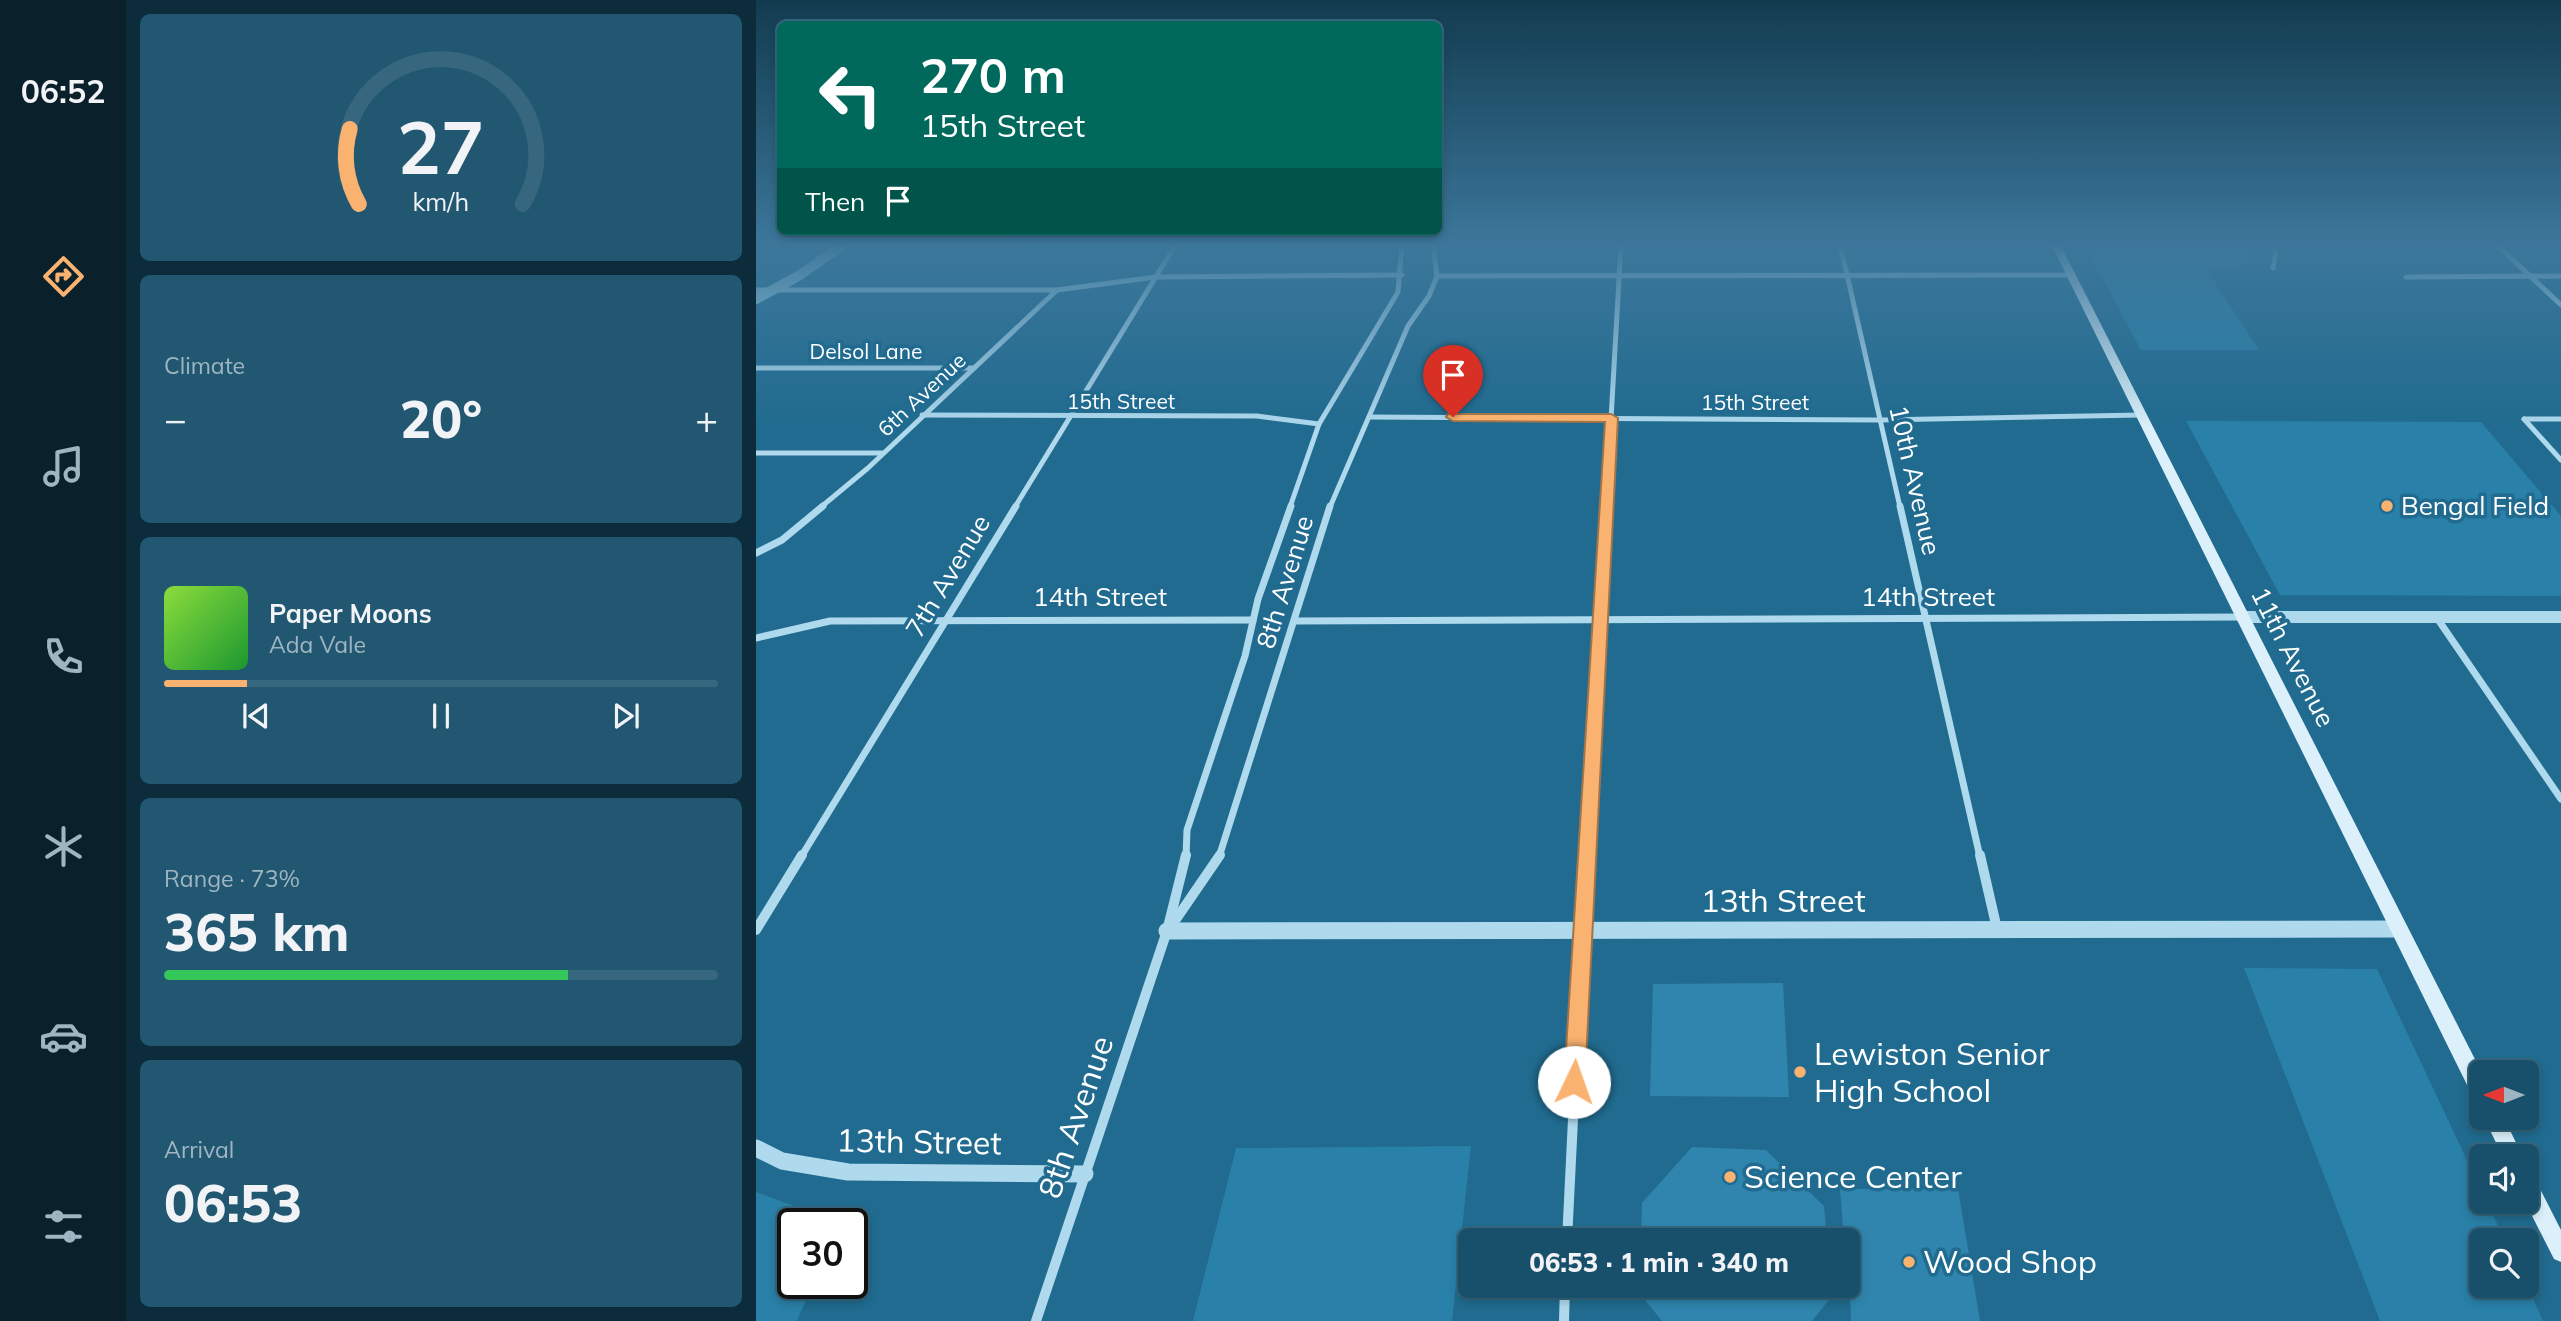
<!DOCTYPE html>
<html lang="en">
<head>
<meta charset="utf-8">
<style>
  :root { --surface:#18506b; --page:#215771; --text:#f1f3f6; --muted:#9fb5c1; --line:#36677e; --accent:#fab270 }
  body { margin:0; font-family:Mulish,sans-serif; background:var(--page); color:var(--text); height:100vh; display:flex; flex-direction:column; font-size:26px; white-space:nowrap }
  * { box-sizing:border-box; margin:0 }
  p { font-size:23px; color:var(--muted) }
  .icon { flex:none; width:38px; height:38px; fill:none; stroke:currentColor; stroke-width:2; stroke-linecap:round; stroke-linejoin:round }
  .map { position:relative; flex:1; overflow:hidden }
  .details { display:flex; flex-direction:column; gap:14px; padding:14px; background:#0d2c3b; width:630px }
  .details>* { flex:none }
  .banner { position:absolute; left:21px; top:21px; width:665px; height:214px; border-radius:10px; box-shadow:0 4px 10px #0003,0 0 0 2px var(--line); background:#00695c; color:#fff; overflow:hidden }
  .needle { width:46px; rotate:270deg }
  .tools { position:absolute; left:1713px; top:1060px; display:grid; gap:14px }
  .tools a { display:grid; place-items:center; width:70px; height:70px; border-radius:10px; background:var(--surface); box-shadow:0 4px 10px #0003,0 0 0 2px var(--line); font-size:35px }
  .speed { position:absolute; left:21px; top:1208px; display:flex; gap:14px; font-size:35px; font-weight:700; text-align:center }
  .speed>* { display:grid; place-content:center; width:91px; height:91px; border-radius:50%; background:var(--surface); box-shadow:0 4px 10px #0003,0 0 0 2px var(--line); line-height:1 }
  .speed .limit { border:4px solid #111; border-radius:10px; background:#fff; color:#111 }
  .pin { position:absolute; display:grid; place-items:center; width:60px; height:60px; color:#fff; margin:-72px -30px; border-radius:50% 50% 50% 0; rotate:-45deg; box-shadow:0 0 7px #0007 }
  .pin .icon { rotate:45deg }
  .me { position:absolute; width:77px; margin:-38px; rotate:3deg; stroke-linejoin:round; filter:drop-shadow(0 0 5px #0008) }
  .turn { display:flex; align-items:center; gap:24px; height:147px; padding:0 28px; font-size:32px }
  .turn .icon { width:91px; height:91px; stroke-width:2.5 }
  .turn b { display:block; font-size:49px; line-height:60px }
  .then { display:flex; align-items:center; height:66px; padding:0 28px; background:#0003; gap:14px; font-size:26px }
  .big { font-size:52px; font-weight:800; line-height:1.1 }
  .details .widget { flex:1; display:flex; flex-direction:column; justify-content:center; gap:10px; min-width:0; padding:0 24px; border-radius:10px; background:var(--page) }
  .details .dial { align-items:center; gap:0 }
  .dial svg { height:182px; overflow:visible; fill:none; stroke:var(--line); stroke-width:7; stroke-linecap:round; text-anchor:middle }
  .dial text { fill:var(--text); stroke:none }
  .song { display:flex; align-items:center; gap:21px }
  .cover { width:84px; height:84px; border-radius:10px; background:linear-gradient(135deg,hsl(90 70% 55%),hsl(130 70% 35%)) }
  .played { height:7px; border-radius:4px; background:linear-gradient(90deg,var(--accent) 15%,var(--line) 15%) }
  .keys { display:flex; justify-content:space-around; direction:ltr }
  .heat { display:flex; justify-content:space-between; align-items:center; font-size:38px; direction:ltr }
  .charge { height:10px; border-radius:5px; background:linear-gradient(90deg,#34c759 73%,var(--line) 0) }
  .trip { position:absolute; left:702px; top:1228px; width:402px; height:70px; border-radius:10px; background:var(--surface); box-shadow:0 4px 10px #0003,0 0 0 2px var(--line); font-weight:800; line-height:70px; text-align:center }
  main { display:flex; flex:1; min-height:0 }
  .dock { display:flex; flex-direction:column; width:126px; justify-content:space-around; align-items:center; background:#0a202b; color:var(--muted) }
  .dock .icon { width:49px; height:49px }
  .dock .selected { color:var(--accent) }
  .dock b { font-size:32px; color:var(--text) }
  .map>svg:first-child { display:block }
  .green { fill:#2980a8 }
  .building { fill:#2f85ad }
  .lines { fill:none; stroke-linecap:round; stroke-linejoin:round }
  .minor-far2 { stroke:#afd9ed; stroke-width:5 }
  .minor-far1 { stroke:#afd9ed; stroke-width:7 }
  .minor { stroke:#afd9ed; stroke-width:10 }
  .tertiary-far2 { stroke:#afd9ed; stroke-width:10 }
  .tertiary-far1 { stroke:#afd9ed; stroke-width:12 }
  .tertiary { stroke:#afd9ed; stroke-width:17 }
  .secondary { fill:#dbf0fa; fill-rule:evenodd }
  .route { fill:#fab270; stroke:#a27449; stroke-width:2 }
  .poi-dot { fill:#fab270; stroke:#206b8f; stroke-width:2.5 }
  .labels { text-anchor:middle; stroke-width:7; stroke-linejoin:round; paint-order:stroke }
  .far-street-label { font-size:21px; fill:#fff; stroke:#206b8f }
  .street-label { font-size:26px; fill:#fff; stroke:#206b8f }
  .poi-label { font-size:26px; fill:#fff; stroke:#206b8f; text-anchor:start }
  .near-street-label { font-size:32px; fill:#fff; stroke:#206b8f }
  .near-poi-label { font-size:32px; fill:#fff; stroke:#206b8f; text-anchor:start }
</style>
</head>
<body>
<main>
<nav class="dock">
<b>06:52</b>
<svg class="icon selected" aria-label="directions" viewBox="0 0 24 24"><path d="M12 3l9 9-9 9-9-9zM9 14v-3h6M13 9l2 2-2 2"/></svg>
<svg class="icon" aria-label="music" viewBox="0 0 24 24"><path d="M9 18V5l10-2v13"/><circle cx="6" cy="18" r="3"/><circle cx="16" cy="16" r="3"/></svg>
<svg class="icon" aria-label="phone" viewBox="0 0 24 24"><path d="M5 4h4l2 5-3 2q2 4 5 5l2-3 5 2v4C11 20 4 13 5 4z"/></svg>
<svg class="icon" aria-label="climate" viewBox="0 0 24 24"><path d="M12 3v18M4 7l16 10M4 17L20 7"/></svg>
<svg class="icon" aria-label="car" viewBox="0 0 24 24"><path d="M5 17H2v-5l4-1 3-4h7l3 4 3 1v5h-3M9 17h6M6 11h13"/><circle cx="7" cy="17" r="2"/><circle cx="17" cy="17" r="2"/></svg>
<svg class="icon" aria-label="filters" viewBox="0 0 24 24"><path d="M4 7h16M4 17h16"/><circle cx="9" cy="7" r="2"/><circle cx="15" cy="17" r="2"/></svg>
</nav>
<section class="details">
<div class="widget dial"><svg viewBox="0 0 100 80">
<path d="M14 69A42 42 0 1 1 86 69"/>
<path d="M14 69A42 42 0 0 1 10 36" stroke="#fab270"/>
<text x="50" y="56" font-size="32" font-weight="700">27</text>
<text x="50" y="72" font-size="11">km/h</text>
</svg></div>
<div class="widget"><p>Climate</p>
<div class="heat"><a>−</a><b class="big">20°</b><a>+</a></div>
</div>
<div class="widget">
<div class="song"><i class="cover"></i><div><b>Paper Moons</b><p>Ada Vale</p></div></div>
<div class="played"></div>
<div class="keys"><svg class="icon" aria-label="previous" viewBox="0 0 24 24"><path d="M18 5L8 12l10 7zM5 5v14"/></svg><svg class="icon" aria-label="pause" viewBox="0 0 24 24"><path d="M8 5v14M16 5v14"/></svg><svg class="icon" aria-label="next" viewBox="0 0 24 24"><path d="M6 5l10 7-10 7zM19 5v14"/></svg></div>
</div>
<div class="widget"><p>Range · 73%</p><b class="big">365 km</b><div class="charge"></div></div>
<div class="widget"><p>Arrival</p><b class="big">06:53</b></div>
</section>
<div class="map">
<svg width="1805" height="1321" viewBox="0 0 1805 1321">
  <rect width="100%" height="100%" fill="#206b8f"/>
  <g class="green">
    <polygon points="1328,244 1499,244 1502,249 1484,268 1450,269 1503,350 1385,350"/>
    <polygon points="1430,421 1725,422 1805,516 1805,596 1524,595"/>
    <polygon points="1488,968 1621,969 1725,1190 1726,1202 1731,1202 1749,1241 1726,1241 1726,1286 1771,1286 1787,1321 1624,1321"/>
    <polygon points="715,1146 696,1321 437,1321 480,1148"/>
    <polygon points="0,1192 83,1222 37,1223 37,1283 57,1283 41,1321 0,1321"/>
  </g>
  <g class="building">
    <polygon points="1027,983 1033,1097 894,1096 897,984"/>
    <polygon points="936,1147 1010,1150 1068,1206 1071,1241 885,1241 886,1203"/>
    <polygon points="1084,1189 1202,1189 1224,1321 1095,1321 1092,1241 1088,1241"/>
    <polygon points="884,1286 1075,1286 1076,1296 1056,1321 906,1321 884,1294"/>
  </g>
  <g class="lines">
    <g class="minor-far2">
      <polyline points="1084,244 1144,507"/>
      <polyline points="1514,244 1520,252 1517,268"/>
      <polyline points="1740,244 1805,305"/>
      <polyline points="681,276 1314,275"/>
      <polyline points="1650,277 1805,276"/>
      <polyline points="0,290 301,290 400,277 646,275"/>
      <polyline points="0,368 218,368"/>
      <polyline points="166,415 501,416 563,424"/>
      <polyline points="613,417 1124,420 1384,415"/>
      <polyline points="1768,419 1805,460"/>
      <polyline points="1768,419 1805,419"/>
      <polyline points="0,453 126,453"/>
      <polyline points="65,507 112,468 301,290"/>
      <polyline points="259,507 420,244"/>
      <polyline points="534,507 563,424 642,292 646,244"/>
      <polyline points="574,507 652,326 673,296 681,276 677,244"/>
      <polyline points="850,507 865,244"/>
    </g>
    <g class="minor-far1">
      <polyline points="1144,506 1224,857"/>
      <polyline points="0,553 26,540 67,506"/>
      <polyline points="1681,618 1805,799"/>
      <polyline points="539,621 1486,617"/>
      <polyline points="0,638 74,621 497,620"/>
      <polyline points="45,857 260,506"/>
      <polyline points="430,857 431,830 489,656 502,599 535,506"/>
      <polyline points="463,857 574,506"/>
      <polyline points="829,857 850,506"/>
    </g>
    <g class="minor">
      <polyline points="1224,855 1241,929"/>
      <polyline points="414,928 464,855"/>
      <polyline points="0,930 46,855"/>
      <polyline points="811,1241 830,855"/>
      <polyline points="280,1321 411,931 430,855"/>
      <polyline points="808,1321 809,1286"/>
    </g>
    <polyline class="tertiary-far2" points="0,299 44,275 88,244"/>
    <polyline class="tertiary-far1" points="1486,617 1805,617"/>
    <g class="tertiary">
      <polyline points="411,931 1643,929"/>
      <polyline points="0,1148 26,1161 92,1172 329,1174"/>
    </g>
    <g class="secondary">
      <polygon points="1295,244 1304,244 1726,1073 1726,1103 1719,1101"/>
      <polygon points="1728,1118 1748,1118 1767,1157 1747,1157"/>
      <polygon points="1771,1174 1778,1177 1805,1230 1805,1262 1798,1259 1769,1202"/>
    </g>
  </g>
  <linearGradient id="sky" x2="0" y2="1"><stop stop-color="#123b4f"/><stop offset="0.57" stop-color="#3c779b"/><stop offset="1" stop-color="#3c779b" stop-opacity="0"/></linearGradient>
  <rect width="1805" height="429" fill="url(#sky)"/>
  <polygon class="route" points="692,414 855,414 862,418 829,1082 826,1089 818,1093 811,1089 808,1082 849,422 697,421 690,417"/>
  <g class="poi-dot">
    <circle cx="1631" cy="506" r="7"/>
    <circle cx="1044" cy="1072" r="7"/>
    <circle cx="974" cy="1177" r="7"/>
    <circle cx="1153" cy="1262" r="7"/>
  </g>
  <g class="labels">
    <g class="far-street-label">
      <text x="110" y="359">Delsol Lane</text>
      <text transform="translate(166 395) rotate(-43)" y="7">6th Avenue</text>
      <text x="365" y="409">15th Street</text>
      <text x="999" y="410">15th Street</text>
    </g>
    <g class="street-label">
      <text transform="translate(1159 480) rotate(77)" y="9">10th Avenue</text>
      <text transform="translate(192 576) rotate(-59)" y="9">7th Avenue</text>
      <text transform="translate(529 582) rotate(-73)" y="9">8th Avenue</text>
      <text x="344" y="606">14th Street</text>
      <text x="1172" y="606">14th Street</text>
      <text transform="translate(1537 657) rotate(63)" y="9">11th Avenue</text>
    </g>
    <g class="poi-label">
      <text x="1645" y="515">Bengal Field</text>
    </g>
    <g class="near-street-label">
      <text x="1027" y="912">13th Street</text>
      <text transform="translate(320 1117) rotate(-71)" y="11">8th Avenue</text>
      <text transform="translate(163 1142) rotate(1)" y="11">13th Street</text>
    </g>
    <g class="near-poi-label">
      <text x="1058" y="1065">Lewiston Senior<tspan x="1058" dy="37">High School</tspan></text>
      <text x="988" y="1188">Science Center</text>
      <text x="1167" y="1273">Wood Shop</text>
    </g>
  </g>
</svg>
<div class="tools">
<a><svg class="needle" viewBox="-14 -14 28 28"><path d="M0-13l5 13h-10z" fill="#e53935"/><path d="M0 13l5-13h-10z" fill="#9fb5c1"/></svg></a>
<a><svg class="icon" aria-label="sound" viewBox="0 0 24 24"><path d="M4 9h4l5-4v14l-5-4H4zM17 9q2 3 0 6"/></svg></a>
<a><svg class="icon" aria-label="search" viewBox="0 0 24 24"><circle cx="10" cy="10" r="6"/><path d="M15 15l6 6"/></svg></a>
</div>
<div class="speed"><div class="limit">30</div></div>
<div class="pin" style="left:697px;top:417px;background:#d93025"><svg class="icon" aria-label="arrive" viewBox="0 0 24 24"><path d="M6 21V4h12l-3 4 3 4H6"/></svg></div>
<svg class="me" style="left:818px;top:1082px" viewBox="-20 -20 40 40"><circle r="19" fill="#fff"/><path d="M0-13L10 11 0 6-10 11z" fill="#fab270"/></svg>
<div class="trip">06:53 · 1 min · 340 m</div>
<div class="banner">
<div class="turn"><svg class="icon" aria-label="left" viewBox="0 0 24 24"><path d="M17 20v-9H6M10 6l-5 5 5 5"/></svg><div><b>270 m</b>15th Street</div></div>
<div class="then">Then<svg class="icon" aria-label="arrive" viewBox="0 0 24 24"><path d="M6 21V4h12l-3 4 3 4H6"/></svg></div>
</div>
</div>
</main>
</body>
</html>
